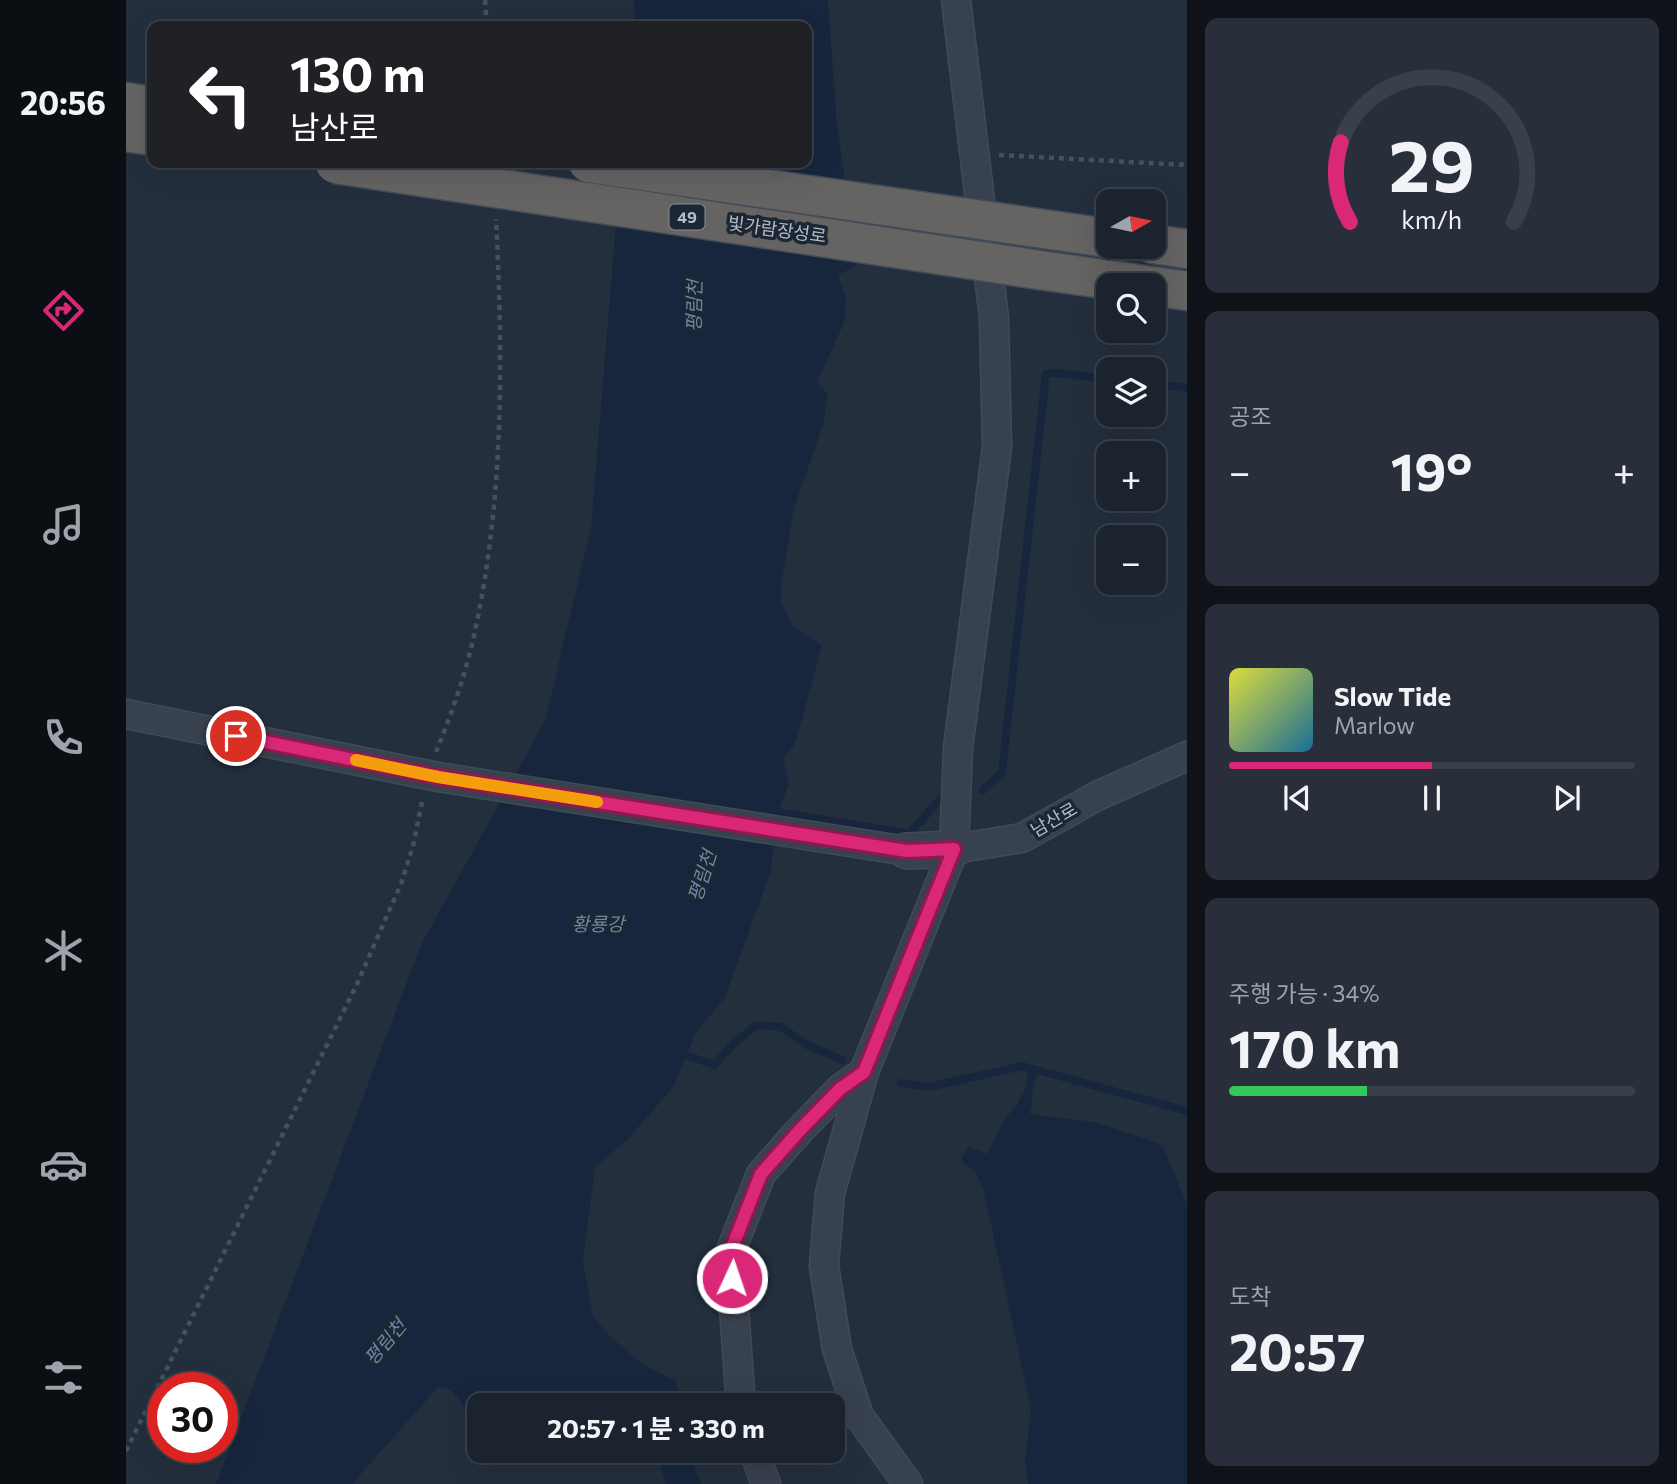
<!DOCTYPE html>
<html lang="ko">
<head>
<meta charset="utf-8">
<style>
  :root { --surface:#1b232e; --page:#282f3a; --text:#f1f3f6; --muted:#a0a4aa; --line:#39404a; --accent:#db2777 }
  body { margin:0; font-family:Commissioner,"Noto Sans KR",sans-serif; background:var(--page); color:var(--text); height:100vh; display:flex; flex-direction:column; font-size:26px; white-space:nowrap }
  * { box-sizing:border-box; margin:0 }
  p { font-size:23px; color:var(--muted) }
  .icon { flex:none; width:38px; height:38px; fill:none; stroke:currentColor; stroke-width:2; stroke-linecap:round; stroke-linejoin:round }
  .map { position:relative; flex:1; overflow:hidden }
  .panel { display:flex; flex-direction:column; gap:18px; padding:18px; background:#0f1319; width:490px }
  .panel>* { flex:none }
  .hud { position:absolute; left:21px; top:21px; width:665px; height:147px; border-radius:14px; box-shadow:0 7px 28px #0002,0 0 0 2px var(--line); background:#202124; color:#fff; overflow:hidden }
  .needle { width:46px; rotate:81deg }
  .controls { position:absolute; left:970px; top:189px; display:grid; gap:14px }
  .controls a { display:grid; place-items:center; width:70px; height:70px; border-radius:14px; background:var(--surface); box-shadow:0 7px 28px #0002,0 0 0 2px var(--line); font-size:35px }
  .speed { position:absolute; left:21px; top:1372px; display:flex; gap:14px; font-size:35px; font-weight:700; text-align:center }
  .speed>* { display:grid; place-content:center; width:91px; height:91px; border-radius:50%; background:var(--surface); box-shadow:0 7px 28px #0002,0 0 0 2px var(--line); line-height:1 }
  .speed .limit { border:10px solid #d22; background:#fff; color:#111 }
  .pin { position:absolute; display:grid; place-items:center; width:60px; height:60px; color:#fff; margin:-30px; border:4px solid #fff; border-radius:50%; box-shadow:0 2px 7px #0007 }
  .me { position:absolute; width:77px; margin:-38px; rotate:3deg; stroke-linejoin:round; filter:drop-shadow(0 0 5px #0008) }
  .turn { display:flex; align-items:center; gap:24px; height:147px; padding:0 28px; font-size:32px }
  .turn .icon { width:91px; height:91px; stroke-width:2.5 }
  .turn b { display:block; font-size:49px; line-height:60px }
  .big { font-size:52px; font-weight:700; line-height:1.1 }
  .panel .tile { flex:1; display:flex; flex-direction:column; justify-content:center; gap:10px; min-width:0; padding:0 24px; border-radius:14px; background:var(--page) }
  .panel .dial { align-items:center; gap:0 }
  .dial svg { height:182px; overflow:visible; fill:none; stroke:var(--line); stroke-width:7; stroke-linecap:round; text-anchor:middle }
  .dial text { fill:var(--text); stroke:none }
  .song { display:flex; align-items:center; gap:21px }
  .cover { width:84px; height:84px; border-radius:10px; background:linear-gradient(135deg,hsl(60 70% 55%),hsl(200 70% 35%)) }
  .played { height:7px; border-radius:4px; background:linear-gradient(90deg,var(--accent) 50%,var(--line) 50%) }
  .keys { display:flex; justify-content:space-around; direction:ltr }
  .heat { display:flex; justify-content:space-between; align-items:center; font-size:38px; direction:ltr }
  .charge { height:10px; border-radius:5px; background:linear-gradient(90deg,#34c759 34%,var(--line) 0) }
  .trip { position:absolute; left:341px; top:1393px; width:378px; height:70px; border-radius:14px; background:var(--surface); box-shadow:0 7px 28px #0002,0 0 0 2px var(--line); font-weight:700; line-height:70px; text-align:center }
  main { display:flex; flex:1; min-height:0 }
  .tab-bar { display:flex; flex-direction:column; width:126px; justify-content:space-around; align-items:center; background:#0b0e12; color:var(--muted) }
  .tab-bar .icon { width:49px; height:49px }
  .tab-bar .current { color:var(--accent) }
  .tab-bar b { font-size:32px; color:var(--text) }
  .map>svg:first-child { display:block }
  .water { fill:#17263c }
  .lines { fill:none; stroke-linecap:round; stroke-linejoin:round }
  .stream { stroke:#17263c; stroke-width:8 }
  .minor-casing { stroke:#414a57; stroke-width:31 }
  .tertiary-casing { stroke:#414a57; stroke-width:38 }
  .trunk-casing { stroke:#434c59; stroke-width:41 }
  .path { stroke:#3f5557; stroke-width:4.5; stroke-dasharray:5 5; stroke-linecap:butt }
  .minor { stroke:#38414e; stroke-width:28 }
  .tertiary { stroke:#38414e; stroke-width:35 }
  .trunk { stroke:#656462; stroke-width:38 }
  .trunk-bridge-casing { stroke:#434c59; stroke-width:41; stroke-linecap:butt }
  .trunk-bridge { stroke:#656462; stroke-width:38 }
  .route-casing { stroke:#8e194d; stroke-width:18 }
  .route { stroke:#db2777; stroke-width:12 }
  .slow { stroke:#f59e0b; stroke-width:12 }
  .labels { text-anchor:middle; stroke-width:7; stroke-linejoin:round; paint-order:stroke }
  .shield { fill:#1d2633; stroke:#878f9c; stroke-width:2 }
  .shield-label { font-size:16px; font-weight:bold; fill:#b4bcc9 }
  .street-label { font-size:18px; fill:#b4bcc9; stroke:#1d2633 }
  .water-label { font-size:19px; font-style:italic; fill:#6d86a8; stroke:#1d2633 }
</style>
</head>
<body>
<main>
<nav class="tab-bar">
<b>20:56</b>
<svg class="icon current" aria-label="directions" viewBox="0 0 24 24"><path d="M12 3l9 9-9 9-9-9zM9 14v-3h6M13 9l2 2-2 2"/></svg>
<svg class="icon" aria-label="music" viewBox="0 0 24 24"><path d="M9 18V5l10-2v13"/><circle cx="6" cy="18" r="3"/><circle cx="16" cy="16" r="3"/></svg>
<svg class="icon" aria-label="phone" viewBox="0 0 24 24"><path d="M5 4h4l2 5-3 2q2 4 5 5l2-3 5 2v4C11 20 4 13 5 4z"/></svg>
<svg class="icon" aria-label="climate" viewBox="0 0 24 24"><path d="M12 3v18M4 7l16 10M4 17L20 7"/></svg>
<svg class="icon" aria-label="car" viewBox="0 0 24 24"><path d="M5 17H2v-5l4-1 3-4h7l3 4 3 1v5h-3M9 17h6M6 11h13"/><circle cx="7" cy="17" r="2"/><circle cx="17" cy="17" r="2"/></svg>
<svg class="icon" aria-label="filters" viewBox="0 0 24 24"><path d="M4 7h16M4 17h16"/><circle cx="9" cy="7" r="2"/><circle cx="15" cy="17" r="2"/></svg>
</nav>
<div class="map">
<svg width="1061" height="1484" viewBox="0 0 1061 1484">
  <rect width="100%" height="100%" fill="#242f3e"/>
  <g class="water">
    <polygon points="508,0 702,0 710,115 730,266 712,275 720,297 718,323 691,382 702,394 697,425 668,508 655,587 655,603 667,626 696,646 669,744 657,759 663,783 652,812 645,871 599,997 569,1034 548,1086 501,1140 469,1167 457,1262 467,1317 487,1339 519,1366 549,1380 555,1405 354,1405 353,1417 340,1409 325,1390 312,1387 226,1484 90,1484 295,945 419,721 465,528 495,163 681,163 681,26 509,26"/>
    <path d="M896,1094l11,5 -3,15 64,8 62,20 8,7 23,55v280h-159l-3,-24 6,-51 -48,-222 -8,-15 -14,-12 8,-14 17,8c10,-11 11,-25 20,-36 8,-11 10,-10 16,-24z"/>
    <polygon points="517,1451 564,1451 568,1468 575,1484 539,1484 535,1465"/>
  </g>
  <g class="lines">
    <g class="stream">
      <polyline points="1027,384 1061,388"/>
      <polyline points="857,790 876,772 920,374 931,373 982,379"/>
      <polyline points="644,811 783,834 822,790"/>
      <polyline points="550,1052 589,1065 605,1046 630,1025 655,1027 681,1045 716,1060"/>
      <polyline points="775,1083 803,1087 896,1066 1061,1111"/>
      <polyline points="900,1104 907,1069"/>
    </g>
    <g class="minor-casing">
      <g id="minor">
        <polyline points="0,714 312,777 781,851"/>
        <polyline points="828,849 896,838 971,796 1061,756"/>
        <polyline points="615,1405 604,1253 635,1174 674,1130 714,1089 738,1072"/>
        <polyline points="628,1451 640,1484"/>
        <polyline points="782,1484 733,1416 711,1349 698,1266 704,1193 738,1072 828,849 832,748 871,447 868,318 830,0"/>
      </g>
    </g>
    <g class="tertiary-casing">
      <polyline id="tertiary" points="781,851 828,849"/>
    </g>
    <g class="trunk-casing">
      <g id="trunk">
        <polyline points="0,102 26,106"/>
        <polyline points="0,132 26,136"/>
        <polyline points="911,228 982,238"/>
        <polyline points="1027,244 1061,249"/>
        <polyline points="913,270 1019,285"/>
        <polyline points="1027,286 1061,291"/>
      </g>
    </g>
    <g class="path">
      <polyline points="359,0 361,26"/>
      <polyline points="873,155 1061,165"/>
      <path d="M310,752c16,-39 30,-79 39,-121 29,-134 28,-275 21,-412"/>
      <polyline points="0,1451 231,984 275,884 287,846 297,797"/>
    </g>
    <use href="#minor" class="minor"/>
    <use href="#tertiary" class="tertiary"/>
    <use href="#trunk" class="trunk"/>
    <g class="trunk-bridge-casing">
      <g id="trunk-bridge">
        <polyline points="462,163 911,228"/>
        <polyline points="209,164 913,270"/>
      </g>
    </g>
    <use href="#trunk-bridge" class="trunk-bridge"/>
  </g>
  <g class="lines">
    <g class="route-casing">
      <polyline id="route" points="110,736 312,777 781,851 828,849 738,1072 714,1089 674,1130 635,1174 604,1253 606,1278"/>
    </g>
    <use href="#route" class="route"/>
    <polyline class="slow" points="230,760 312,777 471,802"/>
  </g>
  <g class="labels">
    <rect class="shield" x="543.5" y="204.5" width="35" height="25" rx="5"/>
    <g class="shield-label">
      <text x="561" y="223">49</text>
    </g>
    <g class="street-label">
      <text transform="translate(651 230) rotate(8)" y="6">빛가람장성로</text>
      <text transform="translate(928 820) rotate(-30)" y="6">남산로</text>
    </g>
    <g class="water-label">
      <text transform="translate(568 306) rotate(-89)" y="7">평림천</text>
      <text transform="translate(576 876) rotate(-72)" y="7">평림천</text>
      <text x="472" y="931">황룡강</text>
      <text transform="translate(259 1342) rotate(-50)" y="7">평림천</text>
    </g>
  </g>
</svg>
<div class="controls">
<a><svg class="needle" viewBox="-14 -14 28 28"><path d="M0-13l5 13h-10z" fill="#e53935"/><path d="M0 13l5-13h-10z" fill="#a0a4aa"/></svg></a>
<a><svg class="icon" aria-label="search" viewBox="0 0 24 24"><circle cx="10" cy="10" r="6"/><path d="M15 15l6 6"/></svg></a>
<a><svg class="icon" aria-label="layers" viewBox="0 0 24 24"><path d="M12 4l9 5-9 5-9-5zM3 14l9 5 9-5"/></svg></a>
<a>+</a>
<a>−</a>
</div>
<div class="speed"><div class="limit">30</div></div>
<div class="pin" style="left:110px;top:736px;background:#d93025"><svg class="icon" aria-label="arrive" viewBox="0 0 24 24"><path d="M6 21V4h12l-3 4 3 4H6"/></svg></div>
<svg class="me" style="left:606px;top:1278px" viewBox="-20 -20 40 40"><circle r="17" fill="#db2777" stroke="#fff" stroke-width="3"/><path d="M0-11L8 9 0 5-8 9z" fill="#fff"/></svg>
<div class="trip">20:57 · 1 분 · 330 m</div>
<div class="hud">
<div class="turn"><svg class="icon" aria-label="left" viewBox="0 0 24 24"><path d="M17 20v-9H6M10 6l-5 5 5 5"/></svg><div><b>130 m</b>남산로</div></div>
</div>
</div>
<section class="panel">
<div class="tile dial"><svg viewBox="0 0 100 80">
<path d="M14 69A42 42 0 1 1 86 69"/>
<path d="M14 69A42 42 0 0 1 10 34" stroke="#db2777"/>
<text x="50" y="56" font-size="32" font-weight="700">29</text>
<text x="50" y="72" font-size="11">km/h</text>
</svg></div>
<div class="tile"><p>공조</p>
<div class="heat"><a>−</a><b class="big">19°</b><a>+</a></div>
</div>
<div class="tile">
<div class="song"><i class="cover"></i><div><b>Slow Tide</b><p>Marlow</p></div></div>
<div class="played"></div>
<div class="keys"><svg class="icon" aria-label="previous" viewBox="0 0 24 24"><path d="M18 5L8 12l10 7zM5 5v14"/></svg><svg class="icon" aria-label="pause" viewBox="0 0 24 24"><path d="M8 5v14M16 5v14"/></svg><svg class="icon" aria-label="next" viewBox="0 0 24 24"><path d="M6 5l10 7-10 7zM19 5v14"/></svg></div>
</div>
<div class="tile"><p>주행 가능 · 34%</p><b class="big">170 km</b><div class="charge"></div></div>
<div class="tile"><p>도착</p><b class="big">20:57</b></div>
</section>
</main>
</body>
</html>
